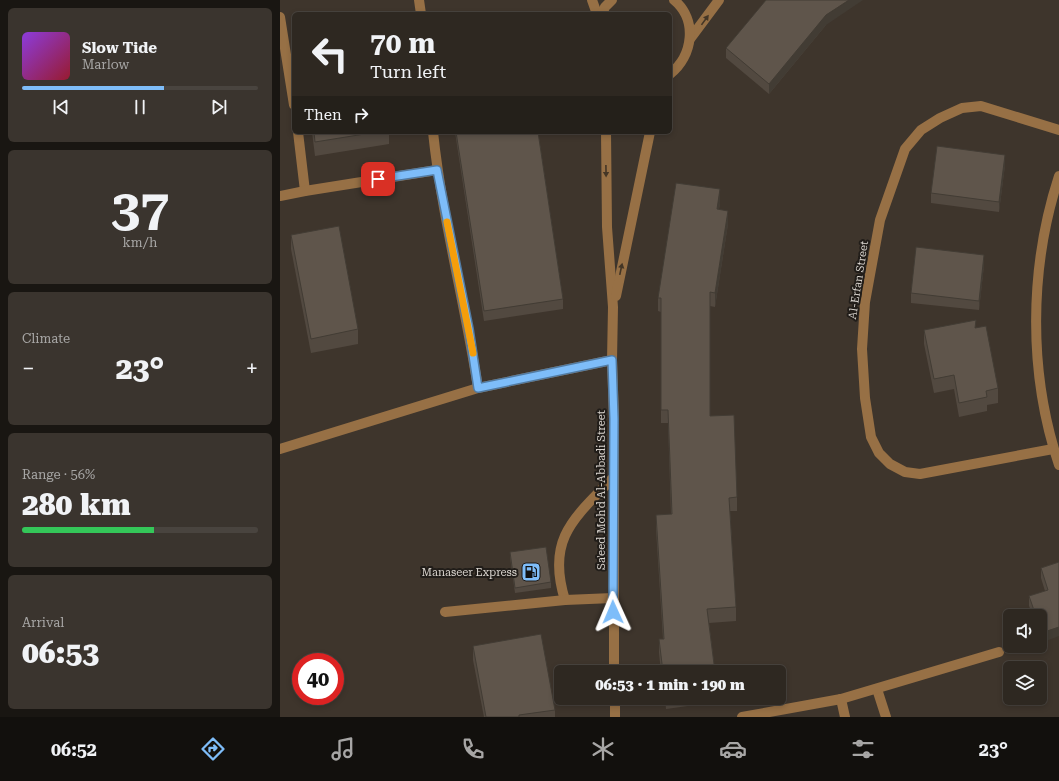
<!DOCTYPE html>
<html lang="en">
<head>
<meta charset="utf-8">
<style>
  :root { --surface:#2e2821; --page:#3a342e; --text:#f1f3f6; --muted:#a7a6a5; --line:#49443f; --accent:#7ebdf9 }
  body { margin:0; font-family:"Roboto Serif",serif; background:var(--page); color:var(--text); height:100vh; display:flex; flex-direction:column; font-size:15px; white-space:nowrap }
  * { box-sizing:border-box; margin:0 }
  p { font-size:13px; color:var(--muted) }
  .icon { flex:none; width:22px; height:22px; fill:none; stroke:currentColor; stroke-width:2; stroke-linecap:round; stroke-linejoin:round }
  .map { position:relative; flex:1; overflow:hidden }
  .side { display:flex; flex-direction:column; gap:8px; padding:8px; background:#191612; width:280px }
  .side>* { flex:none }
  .banner { position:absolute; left:12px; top:12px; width:380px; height:122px; border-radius:6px; box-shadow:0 2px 6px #0003,0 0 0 1px var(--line); background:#2e2821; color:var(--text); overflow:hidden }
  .controls { position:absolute; left:723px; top:609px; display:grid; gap:8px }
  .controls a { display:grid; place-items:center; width:44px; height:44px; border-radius:6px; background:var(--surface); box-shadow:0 2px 6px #0003,0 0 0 1px var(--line); font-size:20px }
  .speed { position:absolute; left:12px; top:653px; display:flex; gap:8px; font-size:20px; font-weight:700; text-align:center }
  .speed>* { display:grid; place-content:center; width:52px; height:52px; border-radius:50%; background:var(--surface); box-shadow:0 2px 6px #0003,0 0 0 1px var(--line); line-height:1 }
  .speed .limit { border:6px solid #d22; background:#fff; color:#111 }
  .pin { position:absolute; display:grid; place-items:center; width:34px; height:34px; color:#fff; margin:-17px; border-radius:8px; box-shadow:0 2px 6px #0006 }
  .me { position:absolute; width:44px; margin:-22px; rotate:359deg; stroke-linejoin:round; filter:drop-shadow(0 0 3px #0008) }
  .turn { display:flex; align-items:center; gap:14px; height:84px; padding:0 12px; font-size:18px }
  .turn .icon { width:52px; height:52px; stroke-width:2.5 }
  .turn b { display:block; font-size:28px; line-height:34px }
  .then { display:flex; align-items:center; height:38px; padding:0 12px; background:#0003; gap:8px; font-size:15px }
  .big { font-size:30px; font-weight:800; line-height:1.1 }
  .side .widget { flex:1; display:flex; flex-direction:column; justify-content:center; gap:6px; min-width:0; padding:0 14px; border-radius:6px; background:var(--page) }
  .side .dial { align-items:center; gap:0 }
  .dial b { font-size:52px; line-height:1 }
  .song { display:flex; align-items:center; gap:12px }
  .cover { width:48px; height:48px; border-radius:6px; background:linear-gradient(135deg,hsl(270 70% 55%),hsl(350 70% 35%)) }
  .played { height:4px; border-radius:2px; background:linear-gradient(90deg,var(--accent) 60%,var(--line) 60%) }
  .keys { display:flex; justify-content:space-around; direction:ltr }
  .heat { display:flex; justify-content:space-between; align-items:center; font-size:22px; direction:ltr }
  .charge { height:6px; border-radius:3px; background:linear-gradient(90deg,#34c759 56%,var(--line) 0) }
  .trip { position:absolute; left:274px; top:665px; width:232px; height:40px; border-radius:6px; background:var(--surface); box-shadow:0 2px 6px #0003,0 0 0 1px var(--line); font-weight:800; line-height:40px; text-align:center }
  .tabs { display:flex; height:64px; justify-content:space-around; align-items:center; background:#12100d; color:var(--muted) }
  .tabs .icon { width:28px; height:28px }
  .tabs .on { color:var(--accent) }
  .tabs b { font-size:18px; color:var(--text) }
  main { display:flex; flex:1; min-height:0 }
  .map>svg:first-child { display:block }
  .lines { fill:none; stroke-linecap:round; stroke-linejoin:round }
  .minor { stroke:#977045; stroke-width:10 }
  .wall { fill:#524940 }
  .shaded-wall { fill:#423c34 }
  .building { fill:#5f554b; stroke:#423c34 }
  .oneway { fill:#443626 }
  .route-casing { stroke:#527ba2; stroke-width:10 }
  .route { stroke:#7ebdf9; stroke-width:7 }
  .slow { stroke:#f59e0b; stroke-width:7 }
  .labels { text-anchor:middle; stroke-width:4; stroke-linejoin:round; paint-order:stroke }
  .street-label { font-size:11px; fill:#dad5cf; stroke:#211d19 }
  .poi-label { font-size:11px; fill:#dad5cf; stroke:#211d19; text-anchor:end }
</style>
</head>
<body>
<main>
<section class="side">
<div class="widget">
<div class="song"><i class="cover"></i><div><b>Slow Tide</b><p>Marlow</p></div></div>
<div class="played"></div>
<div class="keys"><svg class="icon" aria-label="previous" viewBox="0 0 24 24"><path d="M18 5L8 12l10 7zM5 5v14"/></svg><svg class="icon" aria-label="pause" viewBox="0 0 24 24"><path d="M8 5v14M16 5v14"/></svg><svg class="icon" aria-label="next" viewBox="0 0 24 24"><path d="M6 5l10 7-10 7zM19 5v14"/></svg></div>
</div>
<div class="widget dial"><b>37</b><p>km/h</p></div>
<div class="widget"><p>Climate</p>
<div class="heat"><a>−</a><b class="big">23°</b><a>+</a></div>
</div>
<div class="widget"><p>Range · 56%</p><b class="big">280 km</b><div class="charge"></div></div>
<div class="widget"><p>Arrival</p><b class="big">06:53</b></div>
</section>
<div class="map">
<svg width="779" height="717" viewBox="0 0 779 717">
  <rect width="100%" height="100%" fill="#3e352c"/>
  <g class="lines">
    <g class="minor">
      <polyline points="139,0 141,14"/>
      <polyline points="312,0 317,14"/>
      <polyline points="322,14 325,7 332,0"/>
      <polyline points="0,17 14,105"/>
      <polyline points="410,39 439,0"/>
      <path d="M390,74c23,-18 28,-54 4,-74"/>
      <polyline points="18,132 25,191"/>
      <path d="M153,132c9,86 32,171 45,256"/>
      <polyline points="326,132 327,227 333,307 332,360 334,419 334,672"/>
      <path d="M779,176c-30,92 -31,197 0,289"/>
      <polyline points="0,196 25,191 157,170"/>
      <polyline points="336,296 370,132"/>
      <polyline points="0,449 198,388 332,360"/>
      <polyline points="773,449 640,474 625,472 610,464 599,453 591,437 585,398 582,349 585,302 600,220 625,149 641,130 660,118 682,108 701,106 779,130"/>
      <path d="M285,600c-19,-61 9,-82 48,-122"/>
      <polyline points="165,612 285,600 333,598"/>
      <polyline points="597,689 606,717"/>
      <polyline points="335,698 335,717"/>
      <polyline points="561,699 565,717"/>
      <polyline points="462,717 561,699 719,652"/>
    </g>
  </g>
  <g class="wall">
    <polygon points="546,25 489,94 446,58 446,48"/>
    <polygon points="32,132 109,132 109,144 35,156"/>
    <polygon points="175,132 258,132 283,299 283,309 204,321"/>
    <polygon points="725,165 719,212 651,203 651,193"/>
    <polygon points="440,203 439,209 448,224 435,307 430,306 430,416 457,497 457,511 450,511 456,607 456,621 429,623 435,672 381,672 379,653 379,639 383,639 376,529 376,515 391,514 388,423 381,423 381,312 378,311 378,298"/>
    <polygon points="11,235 78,329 78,344 31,353 11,249"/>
    <polygon points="704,265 699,310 631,303 631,293"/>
    <polygon points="696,328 718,388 718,403 707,405 707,411 679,417 674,389 654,393 644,344 644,330"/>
    <polygon points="230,552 271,582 271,588 235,593 230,557"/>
    <polygon points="779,562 761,643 760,638 760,616 753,616 749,606 749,596 765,591 761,578 761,568"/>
    <polygon points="193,646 275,710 275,717 204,717 193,660"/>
    <polygon points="385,698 437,698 437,702 386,709"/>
  </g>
  <g class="shaded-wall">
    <polygon points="569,0 583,0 546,25 489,94 489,84 546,15"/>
    <polygon points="725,155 725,165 719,212 719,202"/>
    <polygon points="440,189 440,203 437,223 437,209"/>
    <polygon points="448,211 448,224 435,307 435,293"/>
    <polygon points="704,255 704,265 699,310 699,301"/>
    <polygon points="779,627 779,636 761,643 761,633"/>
  </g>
  <g class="building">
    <polygon points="486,0 569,0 546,15 489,84 446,48"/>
    <polygon points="34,132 97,132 35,142"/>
    <polygon points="176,132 258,132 283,299 204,311"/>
    <polygon points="657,146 725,155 719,202 651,193"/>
    <polygon points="396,183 440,189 437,209 448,211 435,293 430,292 430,416 454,415 457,497 449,498 456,607 427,609 435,672 383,672 379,639 384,639 376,515 392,514 388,410 381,410 381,298 378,298"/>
    <polygon points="59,226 78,329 31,339 11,235"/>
    <polygon points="636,247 704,255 699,301 631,293"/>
    <polygon points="696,320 695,328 706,326 718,388 706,391 707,397 679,403 674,375 654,379 644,330"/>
    <polygon points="266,547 271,582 235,588 230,552"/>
    <polygon points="779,562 779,627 761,633 760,628 760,616 756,616 749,596 768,590 761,568"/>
    <polygon points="261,634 275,710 239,715 239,717 206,717 193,646"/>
  </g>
  <defs><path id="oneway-solid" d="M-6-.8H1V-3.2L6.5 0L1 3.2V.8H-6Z"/></defs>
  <g class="oneway">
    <use href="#oneway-solid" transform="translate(425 20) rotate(-54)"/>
    <use href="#oneway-solid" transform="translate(326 171) rotate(89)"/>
    <use href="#oneway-solid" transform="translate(341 269) rotate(-78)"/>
  </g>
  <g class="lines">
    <g class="route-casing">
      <polyline id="route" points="98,179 157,170 189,329 198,388 332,360 334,419 333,612"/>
    </g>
    <use href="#route" class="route"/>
    <polyline class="slow" points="167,222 193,353"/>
  </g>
  <defs>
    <g id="fuel-square" transform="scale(1)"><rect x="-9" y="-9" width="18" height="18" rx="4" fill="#7ebdf9" stroke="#211d19"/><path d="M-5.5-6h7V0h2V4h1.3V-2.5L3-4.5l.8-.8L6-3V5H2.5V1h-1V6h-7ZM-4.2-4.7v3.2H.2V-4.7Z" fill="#111"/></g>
  </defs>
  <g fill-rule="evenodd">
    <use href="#fuel-square" x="251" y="572"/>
  </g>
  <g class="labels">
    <g class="street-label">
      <text transform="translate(578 280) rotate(-81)" y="4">Al-Erfan Street</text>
      <text transform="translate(321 490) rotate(-90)" y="4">Sa'eed Moh'd Al-Abbadi Street</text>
    </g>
    <g class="poi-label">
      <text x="237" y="576">Manaseer Express</text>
    </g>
  </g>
</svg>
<div class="controls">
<a><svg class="icon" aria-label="sound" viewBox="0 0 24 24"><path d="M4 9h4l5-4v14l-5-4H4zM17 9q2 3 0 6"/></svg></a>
<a><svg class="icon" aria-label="layers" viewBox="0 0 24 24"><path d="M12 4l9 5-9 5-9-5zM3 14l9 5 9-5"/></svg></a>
</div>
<div class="speed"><div class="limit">40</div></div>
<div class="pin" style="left:98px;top:179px;background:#d93025"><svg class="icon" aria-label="arrive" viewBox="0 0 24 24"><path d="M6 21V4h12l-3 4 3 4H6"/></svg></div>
<svg class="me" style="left:333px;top:612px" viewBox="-20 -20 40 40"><path d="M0-17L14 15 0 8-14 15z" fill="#7ebdf9" stroke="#fff" stroke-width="4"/></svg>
<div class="trip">06:53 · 1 min · 190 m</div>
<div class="banner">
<div class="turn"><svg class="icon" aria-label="left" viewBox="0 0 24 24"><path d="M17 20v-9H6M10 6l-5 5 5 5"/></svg><div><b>70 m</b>Turn left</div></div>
<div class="then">Then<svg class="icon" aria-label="right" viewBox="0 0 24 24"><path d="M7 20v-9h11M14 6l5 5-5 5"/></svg></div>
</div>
</div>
</main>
<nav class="tabs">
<b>06:52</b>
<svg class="icon on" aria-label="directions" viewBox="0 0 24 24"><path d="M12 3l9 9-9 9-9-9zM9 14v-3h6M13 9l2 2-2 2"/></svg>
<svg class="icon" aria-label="music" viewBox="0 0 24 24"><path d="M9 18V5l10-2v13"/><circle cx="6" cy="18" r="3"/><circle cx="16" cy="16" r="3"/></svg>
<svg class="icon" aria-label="phone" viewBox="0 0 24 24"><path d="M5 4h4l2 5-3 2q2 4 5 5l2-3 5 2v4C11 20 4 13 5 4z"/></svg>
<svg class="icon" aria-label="climate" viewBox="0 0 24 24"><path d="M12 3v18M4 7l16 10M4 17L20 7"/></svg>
<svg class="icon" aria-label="car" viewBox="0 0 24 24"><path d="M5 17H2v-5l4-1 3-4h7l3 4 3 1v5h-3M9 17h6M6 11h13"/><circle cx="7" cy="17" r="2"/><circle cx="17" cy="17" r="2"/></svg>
<svg class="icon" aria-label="filters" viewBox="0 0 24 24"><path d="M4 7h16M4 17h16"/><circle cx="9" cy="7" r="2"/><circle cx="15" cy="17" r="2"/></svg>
<b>23°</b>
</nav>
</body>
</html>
